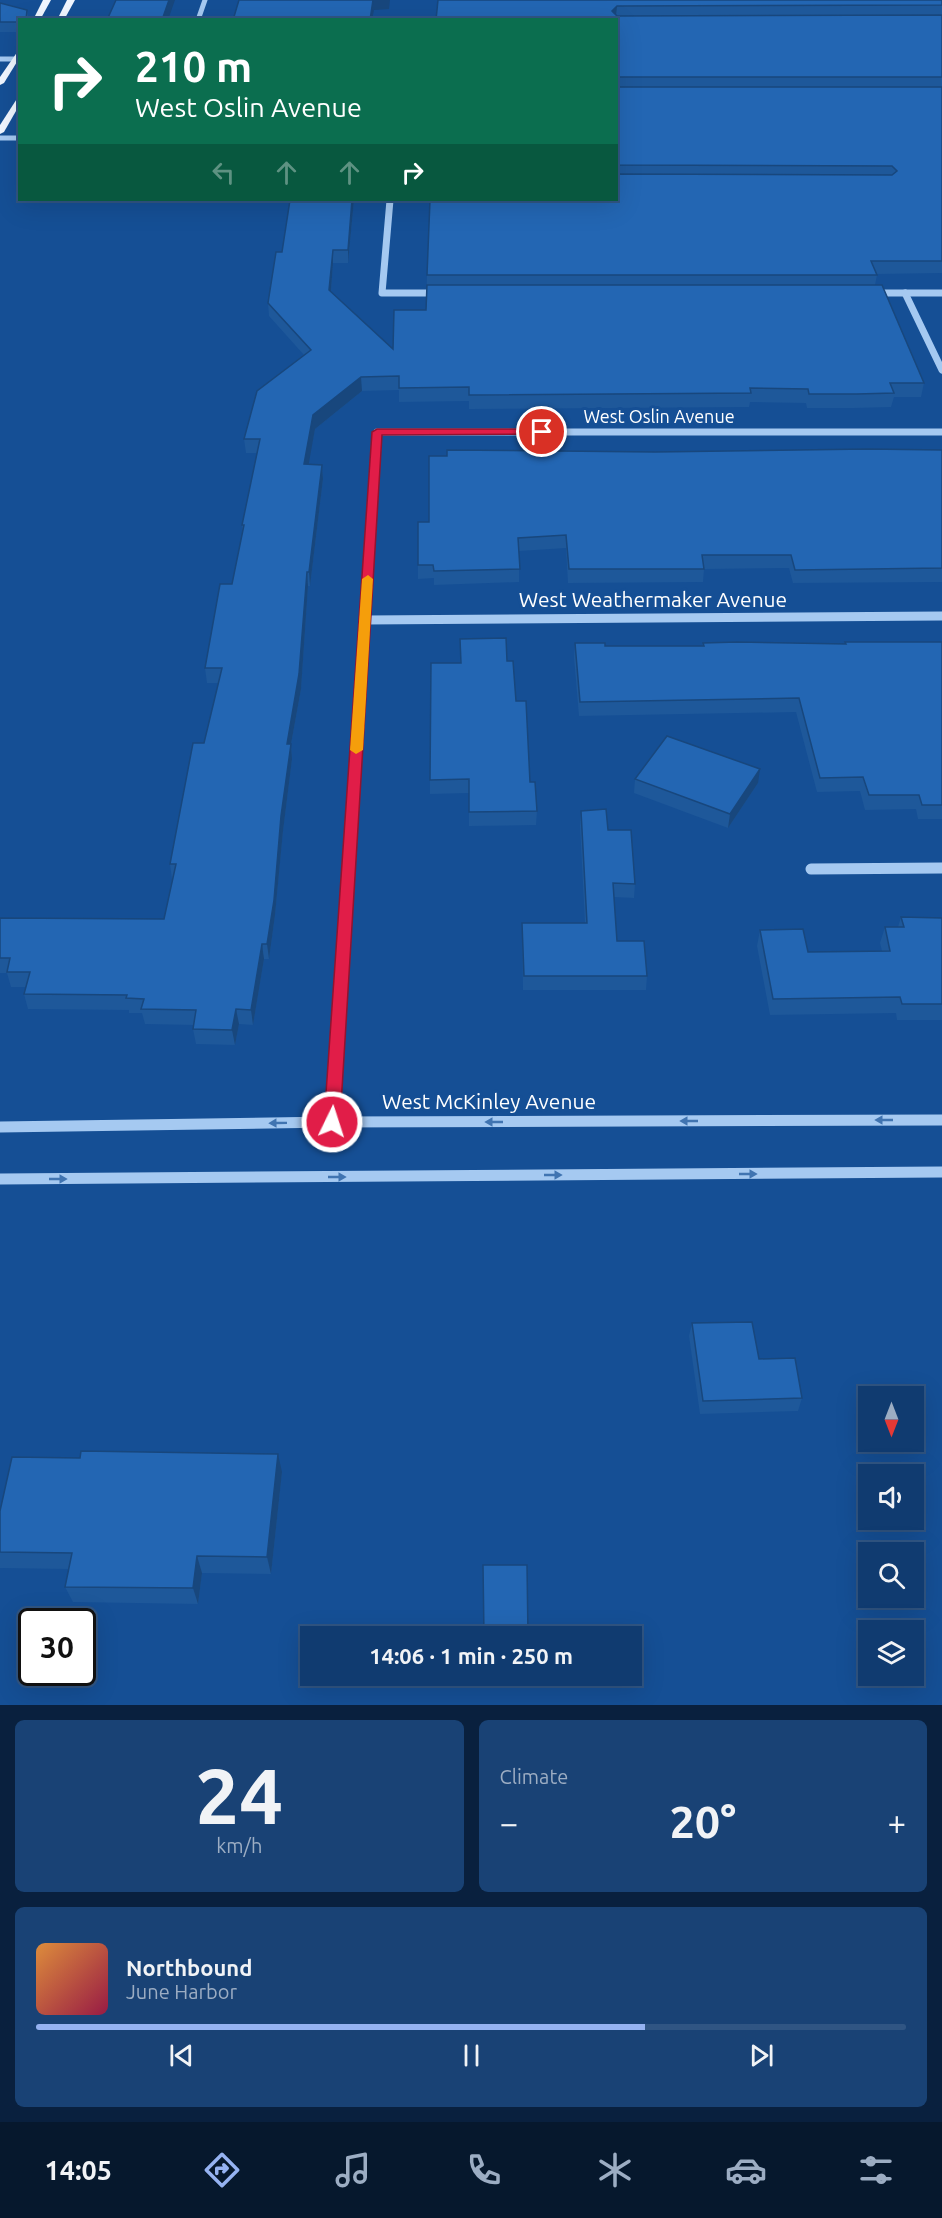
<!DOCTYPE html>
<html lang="en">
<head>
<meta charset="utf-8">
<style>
  :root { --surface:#103b70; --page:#194275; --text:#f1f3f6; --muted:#9cadc3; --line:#305583; --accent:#95b2f1 }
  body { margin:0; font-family:Ubuntu,sans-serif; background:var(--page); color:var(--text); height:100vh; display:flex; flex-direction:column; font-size:22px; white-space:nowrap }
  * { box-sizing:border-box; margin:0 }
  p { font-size:20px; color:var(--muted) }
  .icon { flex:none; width:33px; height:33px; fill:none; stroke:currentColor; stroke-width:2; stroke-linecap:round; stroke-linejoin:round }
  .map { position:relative; height:1705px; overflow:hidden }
  .panel { display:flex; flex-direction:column; gap:15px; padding:15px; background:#09203e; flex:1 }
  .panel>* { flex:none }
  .guide { position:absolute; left:18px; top:18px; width:600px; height:183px; border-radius:0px; box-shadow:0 6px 24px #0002,0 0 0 2px var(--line); background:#0b6e4f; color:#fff; overflow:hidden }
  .needle { width:39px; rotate:180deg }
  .controls { position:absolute; left:858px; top:1386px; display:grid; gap:12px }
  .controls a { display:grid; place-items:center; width:66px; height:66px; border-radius:0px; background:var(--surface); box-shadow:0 6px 24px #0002,0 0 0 2px var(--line); font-size:30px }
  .speed { position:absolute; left:18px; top:1608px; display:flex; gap:12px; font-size:30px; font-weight:700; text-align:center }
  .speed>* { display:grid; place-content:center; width:78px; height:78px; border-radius:50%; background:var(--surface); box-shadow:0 6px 24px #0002,0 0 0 2px var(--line); line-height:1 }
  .speed .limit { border:3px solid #111; border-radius:9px; background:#fff; color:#111 }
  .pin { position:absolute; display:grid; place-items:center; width:51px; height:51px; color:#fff; margin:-26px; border:3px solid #fff; border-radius:50%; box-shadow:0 2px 6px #0007 }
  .me { position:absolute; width:66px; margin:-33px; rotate:4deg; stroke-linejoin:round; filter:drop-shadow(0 0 4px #0008) }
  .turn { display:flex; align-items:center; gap:21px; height:126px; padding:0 18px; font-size:27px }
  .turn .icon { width:78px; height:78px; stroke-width:2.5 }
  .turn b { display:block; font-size:42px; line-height:51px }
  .lanes { display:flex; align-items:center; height:57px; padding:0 18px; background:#0003; justify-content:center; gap:30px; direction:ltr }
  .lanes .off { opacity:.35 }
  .big { font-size:45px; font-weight:700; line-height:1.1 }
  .panel .widget { flex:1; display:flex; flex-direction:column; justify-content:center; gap:9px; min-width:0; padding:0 21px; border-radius:9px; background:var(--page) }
  .panel .dial { align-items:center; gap:0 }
  .dial b { font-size:78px; line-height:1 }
  .song { display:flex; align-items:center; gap:18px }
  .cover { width:72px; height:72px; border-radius:9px; background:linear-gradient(135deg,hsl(30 70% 55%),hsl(340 70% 35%)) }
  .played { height:6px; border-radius:3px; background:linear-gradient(90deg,var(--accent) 70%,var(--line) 70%) }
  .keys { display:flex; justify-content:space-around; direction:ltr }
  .heat { display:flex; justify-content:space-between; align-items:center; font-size:33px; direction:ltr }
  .panel .tiles { flex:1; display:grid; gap:15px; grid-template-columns:1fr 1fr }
  .widget:last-child { grid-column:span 2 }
  .trip { position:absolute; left:300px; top:1626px; width:342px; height:60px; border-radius:0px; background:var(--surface); box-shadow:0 6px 24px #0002,0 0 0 2px var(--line); font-weight:700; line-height:60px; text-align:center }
  .menu { display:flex; height:96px; justify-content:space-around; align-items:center; background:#06182d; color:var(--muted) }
  .menu .icon { width:42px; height:42px }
  .menu .selected { color:var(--accent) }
  .menu b { font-size:27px; color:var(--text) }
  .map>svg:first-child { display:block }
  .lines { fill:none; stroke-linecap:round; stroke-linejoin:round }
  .minor-far3 { stroke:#a5c9f1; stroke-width:5 }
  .minor-far2 { stroke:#a5c9f1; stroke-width:7 }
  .minor-far1 { stroke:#a5c9f1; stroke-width:9 }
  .minor { stroke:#a5c9f1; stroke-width:11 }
  .major { fill:#f0f6ff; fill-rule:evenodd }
  .wall { fill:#1e589a }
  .shaded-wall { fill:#18477d }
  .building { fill:#2366b3; stroke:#18477d; stroke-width:1.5 }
  .oneway { fill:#4074b1 }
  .route { fill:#e11d48; stroke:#92132f; stroke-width:1.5 }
  .slow { fill:#f59e0b }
  .labels { text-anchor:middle; stroke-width:6; stroke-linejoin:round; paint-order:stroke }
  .far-street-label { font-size:18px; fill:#fff; stroke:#154f95 }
  .street-label { font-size:21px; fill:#fff; stroke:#154f95 }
</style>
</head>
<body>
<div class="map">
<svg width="942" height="1705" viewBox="0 0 942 1705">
  <rect width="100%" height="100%" fill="#154f95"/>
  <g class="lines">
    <g class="minor-far3">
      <polyline points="198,20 205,0"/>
      <polyline points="0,59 14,59"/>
      <polyline points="0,138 20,138"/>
    </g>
    <g class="minor-far2">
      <polyline points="390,200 382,293 441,293"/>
      <polyline points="873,293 942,293"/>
      <polyline points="905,293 942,370"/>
      <polyline points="375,457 377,432 942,432"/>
    </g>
    <g class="minor-far1">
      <polyline points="365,620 942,616"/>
      <polyline points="354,779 375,455"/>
    </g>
    <g class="minor">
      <polyline points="811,869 942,868"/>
      <polyline points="332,1122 354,778"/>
      <polyline points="0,1127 332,1122 942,1120"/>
      <polyline points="0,1179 942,1172"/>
    </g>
    <g class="major">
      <polygon points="43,0 51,0 40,20 33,20"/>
      <polygon points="67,0 75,0 64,20 57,20"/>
      <polygon points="20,48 20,57 4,83 0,85 0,77"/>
      <polygon points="20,94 20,104 4,132 0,134 0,125"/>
    </g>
  </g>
  <g class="wall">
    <polygon points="438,0 942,0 942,273 877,274 877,275 875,285 924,383 921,397 894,397 891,407 854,408 807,408 806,403 750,402 749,407 469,409 469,401 399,402 399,390 362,391 315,429 308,464 322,465 323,479 310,586 308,586 301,689 291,744 292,759 283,831 275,915 269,959 264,959 253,1025 239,1024 235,1045 196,1044 193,1029 194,1025 145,1024 142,1013 129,1013 129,1010 28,1009 24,994 26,987 11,987 7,973 0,973 0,918 164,919 172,879 170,864 204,743 218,683 207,683 205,668 232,584 243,534 242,525 257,453 246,453 244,439 304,355 269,316 268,303 282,252 290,200 354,200 348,263 333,263 331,292 393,349 426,310 427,275 616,200 616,20"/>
    <polygon points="0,3 27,10 29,20 20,20 20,32 0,32"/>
    <polygon points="942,450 942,582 793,583 789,568 704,569 703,582 568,583 566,548 519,551 519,582 434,585 434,578 418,579 418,565 429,522 655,452"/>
    <polygon points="460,639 507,661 530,782 537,811 536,825 469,826 469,793 430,794 430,780 460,663"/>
    <polygon points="845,642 942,642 942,819 918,819 916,809 865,810 860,791 817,792 796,712 579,716 574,657 575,643 605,646 702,646 703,643 845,644"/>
    <polygon points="635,779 758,783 728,828 634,793"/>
    <polygon points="581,811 608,830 635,884 634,898 614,897 617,941 647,976 646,990 523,990 522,923 585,923 580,825"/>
    <polygon points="901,917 942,918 942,1020 897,1020 896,1013 770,1015 757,946 760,930 808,952 882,951 880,943 885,927 898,927"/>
    <polygon points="692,1323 759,1359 802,1398 798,1411 700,1414 689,1336"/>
    <polygon points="282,1472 271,1574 202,1573 198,1604 73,1602 65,1587 69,1569 0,1568 0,1511"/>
  </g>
  <g class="shaded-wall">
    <polygon points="169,0 175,0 168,20 162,20"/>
    <polygon points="373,0 390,0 389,9 374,10 372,20 370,20"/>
    <polygon points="617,6 616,16 612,11"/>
    <polygon points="352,200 354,200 348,263 348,250"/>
    <polygon points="333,250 333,263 330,304 329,290"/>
    <polygon points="361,377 362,391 315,429 306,479 304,464 313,415"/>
    <polygon points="322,465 323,479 310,586 309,572"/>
    <polygon points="307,572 308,586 301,689 291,744 292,759 283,831 275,915 269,959 267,944 287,744"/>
    <polygon points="760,769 758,783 728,828 730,814"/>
    <polygon points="262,944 264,959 253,1025 251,1010"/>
    <polygon points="236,1009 239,1024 235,1045 232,1030"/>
    <polygon points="278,1454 282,1472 271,1574 267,1557"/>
    <polygon points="197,1556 202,1573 198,1604 193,1588"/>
  </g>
  <g class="building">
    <polygon points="116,0 169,0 162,20 107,20"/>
    <polygon points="239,0 373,0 370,20 233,20"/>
    <polygon points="438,0 942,0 942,5 617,6 612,11 617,16 942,15 942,77 616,77 616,20 436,20"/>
    <polygon points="0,3 27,10 26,20 20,20 20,22 0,22"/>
    <polygon points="616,87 942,87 942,261 871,261 877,275 427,275 430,200 616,200 616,174 892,175 897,171 892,166 616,165"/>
    <polygon points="290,200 352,200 348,250 333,250 329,290 393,349 394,310 426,310 427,285 882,285 924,383 890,383 894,393 857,394 809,394 808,389 750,388 751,393 469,395 469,387 399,388 399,376 361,377 313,415 304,464 322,465 309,572 307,572 299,674 287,744 291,744 281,816 274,900 267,944 262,944 251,1010 236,1009 232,1030 193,1029 196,1010 141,1009 144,999 126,998 127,995 24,994 30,972 7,972 10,958 0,958 0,918 164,919 176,864 170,864 193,743 204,743 222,668 205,668 220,584 232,584 244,525 242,525 260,439 244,439 257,391 311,350 268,303 276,252 282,252"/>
    <polygon points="868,449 942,450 942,568 795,570 791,555 702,555 704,569 569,569 566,535 518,538 520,569 434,571 433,565 418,565 418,522 429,522 429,456 447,456 447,450 655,452"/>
    <polygon points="506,638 507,661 513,661 516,701 526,701 530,782 535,782 537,811 469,812 469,779 430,780 431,663 461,663 460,639"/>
    <polygon points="737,642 846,644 845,642 942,642 942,805 922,805 919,795 869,795 863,777 820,778 799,698 580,702 575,643 605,643 605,646 704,646 703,643"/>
    <polygon points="667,736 760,769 730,814 635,779"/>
    <polygon points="606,809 608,830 631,830 635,884 613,883 617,941 644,941 647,976 524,976 522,923 587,923 581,811"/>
    <polygon points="901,917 942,918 942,1004 902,1004 900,997 773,999 760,930 803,929 808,952 890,951 885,927 904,927"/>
    <polygon points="752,1322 759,1359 795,1358 802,1398 703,1401 692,1323"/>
    <polygon points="81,1451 278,1454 267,1557 197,1556 193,1588 65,1587 72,1553 0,1552 0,1511 12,1457 80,1458"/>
    <polygon points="483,1565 527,1565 528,1636 484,1636"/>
  </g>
  <defs><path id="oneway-solid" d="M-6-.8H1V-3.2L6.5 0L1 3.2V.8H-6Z" transform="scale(1.5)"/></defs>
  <g class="oneway">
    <use href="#oneway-solid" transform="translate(884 1120) rotate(180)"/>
    <use href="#oneway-solid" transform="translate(689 1121) rotate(180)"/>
    <use href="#oneway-solid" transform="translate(494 1122) rotate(180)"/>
    <use href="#oneway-solid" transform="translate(278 1123) rotate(179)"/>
    <use href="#oneway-solid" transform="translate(748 1174)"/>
    <use href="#oneway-solid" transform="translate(553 1175)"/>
    <use href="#oneway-solid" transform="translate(337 1177)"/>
    <use href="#oneway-solid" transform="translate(58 1179)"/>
  </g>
  <polygon class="route" points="542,429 547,432 545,434 382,435 340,1122 337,1127 332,1129 326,1127 324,1122 372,432 377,429"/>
  <polygon class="slow" points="368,575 373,579 363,750 356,754 350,750 362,579"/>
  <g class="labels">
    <g class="far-street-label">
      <text x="659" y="423">West Oslin Avenue</text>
    </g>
    <g class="street-label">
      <text x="653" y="607">West Weathermaker Avenue</text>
      <text x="489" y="1109">West McKinley Avenue</text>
    </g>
  </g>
</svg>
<div class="controls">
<a><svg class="needle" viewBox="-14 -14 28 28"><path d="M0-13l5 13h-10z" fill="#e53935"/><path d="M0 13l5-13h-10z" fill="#9cadc3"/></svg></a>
<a><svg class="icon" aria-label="sound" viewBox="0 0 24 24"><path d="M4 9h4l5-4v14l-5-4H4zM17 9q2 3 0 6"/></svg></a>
<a><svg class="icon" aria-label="search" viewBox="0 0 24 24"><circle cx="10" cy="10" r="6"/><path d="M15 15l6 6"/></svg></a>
<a><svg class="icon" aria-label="layers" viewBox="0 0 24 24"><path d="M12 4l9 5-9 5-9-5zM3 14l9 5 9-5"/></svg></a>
</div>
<div class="speed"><div class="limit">30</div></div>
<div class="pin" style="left:542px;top:432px;background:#d93025"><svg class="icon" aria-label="arrive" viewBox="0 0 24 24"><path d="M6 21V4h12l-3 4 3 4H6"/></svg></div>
<svg class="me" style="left:332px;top:1122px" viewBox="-20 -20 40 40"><circle r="17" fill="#e11d48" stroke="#fff" stroke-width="3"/><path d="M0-11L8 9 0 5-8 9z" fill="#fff"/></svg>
<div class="trip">14:06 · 1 min · 250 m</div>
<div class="guide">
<div class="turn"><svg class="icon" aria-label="right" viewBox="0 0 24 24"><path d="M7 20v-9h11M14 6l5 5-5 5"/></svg><div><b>210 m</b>West Oslin Avenue</div></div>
<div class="lanes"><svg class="icon off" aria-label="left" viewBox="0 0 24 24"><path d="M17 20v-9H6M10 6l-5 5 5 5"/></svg><svg class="icon off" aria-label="ahead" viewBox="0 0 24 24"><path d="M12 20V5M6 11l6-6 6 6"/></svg><svg class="icon off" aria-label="ahead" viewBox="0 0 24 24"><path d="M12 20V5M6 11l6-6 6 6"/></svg><svg class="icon" aria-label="right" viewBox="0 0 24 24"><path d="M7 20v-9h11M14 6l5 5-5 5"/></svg></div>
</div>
</div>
<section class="panel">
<div class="tiles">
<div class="widget dial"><b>24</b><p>km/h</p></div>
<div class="widget"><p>Climate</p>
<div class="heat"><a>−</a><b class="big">20°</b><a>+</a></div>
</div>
<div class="widget">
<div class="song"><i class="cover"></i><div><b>Northbound</b><p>June Harbor</p></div></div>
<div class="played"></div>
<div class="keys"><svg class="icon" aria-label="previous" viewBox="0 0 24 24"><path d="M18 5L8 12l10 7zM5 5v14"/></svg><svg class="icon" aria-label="pause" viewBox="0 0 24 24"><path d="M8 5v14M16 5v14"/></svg><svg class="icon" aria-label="next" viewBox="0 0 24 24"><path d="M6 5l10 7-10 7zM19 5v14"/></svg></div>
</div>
</div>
</section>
<nav class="menu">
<b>14:05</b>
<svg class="icon selected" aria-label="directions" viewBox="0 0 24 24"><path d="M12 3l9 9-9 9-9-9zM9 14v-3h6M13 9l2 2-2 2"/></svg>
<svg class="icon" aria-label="music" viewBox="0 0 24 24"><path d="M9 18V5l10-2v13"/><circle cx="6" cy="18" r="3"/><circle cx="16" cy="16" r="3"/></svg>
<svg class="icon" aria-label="phone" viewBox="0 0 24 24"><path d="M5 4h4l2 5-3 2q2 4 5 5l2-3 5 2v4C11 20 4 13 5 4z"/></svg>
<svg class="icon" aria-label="climate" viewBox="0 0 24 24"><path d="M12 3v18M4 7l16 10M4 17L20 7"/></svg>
<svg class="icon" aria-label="car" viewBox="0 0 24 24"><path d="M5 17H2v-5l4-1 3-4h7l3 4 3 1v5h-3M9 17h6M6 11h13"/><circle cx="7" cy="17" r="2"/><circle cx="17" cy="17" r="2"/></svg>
<svg class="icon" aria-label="filters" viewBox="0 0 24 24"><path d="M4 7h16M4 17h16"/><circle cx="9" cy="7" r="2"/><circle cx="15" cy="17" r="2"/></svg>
</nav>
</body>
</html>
